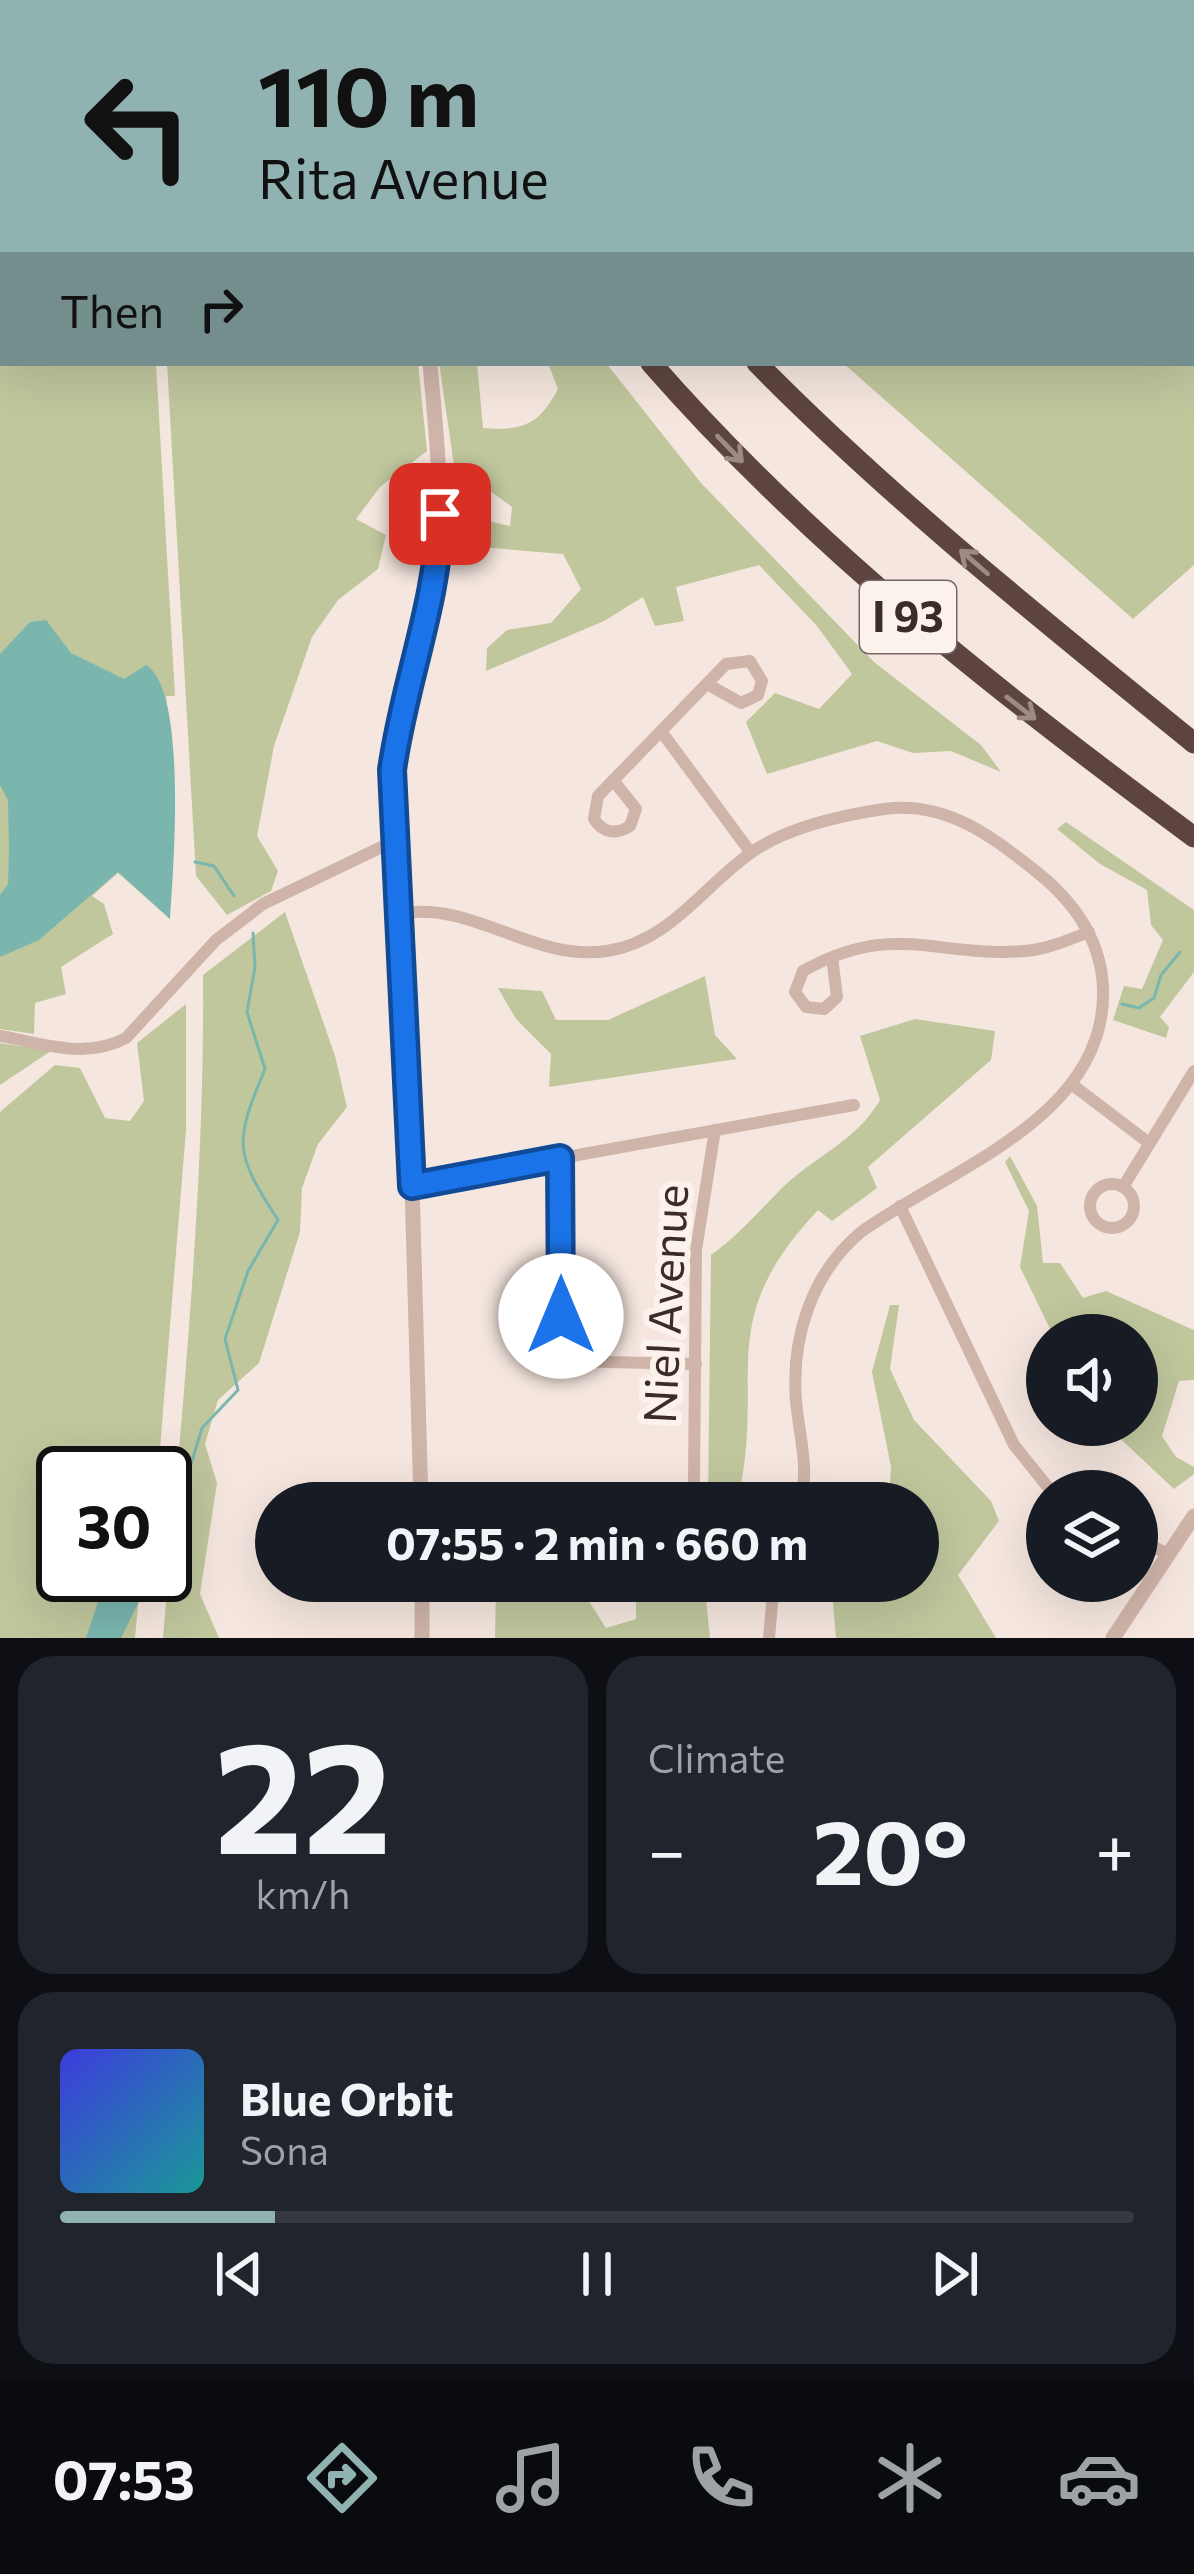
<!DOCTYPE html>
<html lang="en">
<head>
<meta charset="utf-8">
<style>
  :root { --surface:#171b24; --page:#20242c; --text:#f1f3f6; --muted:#9ea1a6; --line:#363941; --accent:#90b2b0 }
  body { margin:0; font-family:Commissioner,sans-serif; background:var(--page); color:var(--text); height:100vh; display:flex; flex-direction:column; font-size:45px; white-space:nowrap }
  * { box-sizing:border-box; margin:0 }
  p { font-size:39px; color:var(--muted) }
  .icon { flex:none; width:66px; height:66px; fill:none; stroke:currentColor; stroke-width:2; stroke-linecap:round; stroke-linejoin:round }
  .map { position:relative; height:1638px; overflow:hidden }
  .panel { display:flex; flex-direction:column; gap:18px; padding:18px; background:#0d0f14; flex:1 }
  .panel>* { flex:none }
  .top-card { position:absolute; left:0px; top:0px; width:1194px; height:366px; box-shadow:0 12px 48px #0002; background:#90b2b0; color:#111; overflow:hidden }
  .tools { position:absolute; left:1026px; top:1314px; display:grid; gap:24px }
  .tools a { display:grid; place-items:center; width:132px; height:132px; border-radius:50%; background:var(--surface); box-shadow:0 12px 48px #0002; font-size:60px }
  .speed { position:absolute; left:36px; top:1446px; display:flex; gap:24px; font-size:60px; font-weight:700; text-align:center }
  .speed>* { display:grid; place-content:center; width:156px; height:156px; border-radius:50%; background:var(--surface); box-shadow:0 12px 48px #0002; line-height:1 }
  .speed .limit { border:6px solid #111; border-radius:18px; background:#fff; color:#111 }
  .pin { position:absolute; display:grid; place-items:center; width:102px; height:102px; color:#fff; margin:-51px; border-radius:24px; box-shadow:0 6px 18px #0006 }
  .me { position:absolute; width:132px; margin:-66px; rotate:0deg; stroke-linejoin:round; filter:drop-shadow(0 0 9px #0008) }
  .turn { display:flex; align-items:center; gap:42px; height:252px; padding:0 60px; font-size:54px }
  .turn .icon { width:156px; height:156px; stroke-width:2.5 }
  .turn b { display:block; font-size:84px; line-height:102px }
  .then { display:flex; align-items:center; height:114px; padding:0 60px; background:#0003; gap:24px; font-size:45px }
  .big { font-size:90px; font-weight:700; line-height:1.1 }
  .panel .widget { flex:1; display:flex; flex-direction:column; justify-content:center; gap:18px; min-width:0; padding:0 42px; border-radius:36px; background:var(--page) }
  .panel .dial { align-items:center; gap:0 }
  .dial b { font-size:156px; line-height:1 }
  .song { display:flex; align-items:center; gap:36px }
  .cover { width:144px; height:144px; border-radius:18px; background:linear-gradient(135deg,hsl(240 70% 55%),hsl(180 70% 35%)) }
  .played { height:12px; border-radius:6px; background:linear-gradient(90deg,var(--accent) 20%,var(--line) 20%) }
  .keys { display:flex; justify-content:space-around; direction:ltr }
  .heat { display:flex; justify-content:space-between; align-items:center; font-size:66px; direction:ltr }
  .panel .tiles { flex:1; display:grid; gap:18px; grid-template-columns:1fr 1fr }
  .widget:last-child { grid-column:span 2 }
  .trip { position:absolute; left:255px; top:1482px; width:684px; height:120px; border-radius:60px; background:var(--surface); box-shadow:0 12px 48px #0002; font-weight:700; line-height:120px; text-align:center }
  .menu { display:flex; height:192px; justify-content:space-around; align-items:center; background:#090b0e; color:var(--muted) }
  .menu .icon { width:84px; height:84px }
  .menu .selected { color:var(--accent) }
  .menu b { font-size:54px; color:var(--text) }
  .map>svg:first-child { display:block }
  .green { fill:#c0c79d }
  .water { fill:#7ab6ae }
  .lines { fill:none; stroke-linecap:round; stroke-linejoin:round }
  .stream { stroke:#7ab6ae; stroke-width:3 }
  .minor { stroke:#cfb4a9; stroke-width:12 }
  .tertiary { stroke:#cfb4a9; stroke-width:15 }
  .motorway { stroke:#5e4440; stroke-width:21 }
  .oneway { stroke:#9d8a85 }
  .route-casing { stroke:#114b97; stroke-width:30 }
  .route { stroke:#1a73e8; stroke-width:21 }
  .labels { text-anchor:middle; stroke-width:12; stroke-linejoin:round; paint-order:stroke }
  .shield { fill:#fcf2ec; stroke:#766764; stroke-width:3 }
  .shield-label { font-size:42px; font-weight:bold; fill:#3c2c29 }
  .street-label { font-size:45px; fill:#3c2c29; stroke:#fcf2ec }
</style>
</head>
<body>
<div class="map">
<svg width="1194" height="1638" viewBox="0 0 1194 1638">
  <rect width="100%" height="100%" fill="#f5e7df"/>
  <g class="green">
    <polygon points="0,0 134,0 3,3 3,363 156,363 175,696 166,696 173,754 170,919 118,873 92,896 104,904 113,934 61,967 66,994 35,1003 34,1034 0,1029"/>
    <polygon points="609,0 1194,0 1194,17 1191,3"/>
    <polygon points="1194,68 1194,565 1133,619 843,363 1191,363"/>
    <polygon points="167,363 418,363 427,451 380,487 356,519 386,535 378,569 338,600 312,637 274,746 257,836 278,871 271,891 227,915 196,876"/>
    <path d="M439,363h38l6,65c40,3 56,-3 75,-39l-10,-26h58l95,120 173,179 107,83 20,27 -50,-21 -38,2 -36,-12 -110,33 -21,-52 29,-29 44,16 33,-35 -35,-48 -58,-61 -83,22 8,34 -29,5 -12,-29 -39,24 -118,50 1,-23 20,-18 44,-7 30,-34 -18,-35 -109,-9 -2,-32 58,13 2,-19 -58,-42z"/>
    <polygon points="1066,822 1194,910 1194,972 1160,1017 1169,1027 1166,1038 1113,1020 1124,986 1142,989 1163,940 1151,925 1147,890 1100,864 1057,829"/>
    <path d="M285,912l50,144 12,51 -29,37 -16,44 -2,44 -41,131 -41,37 -13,44 12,39 -17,111 19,44h-56c18,-220 42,-442 40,-663z"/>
    <polygon points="705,976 715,1035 737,1059 549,1087 551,1054 516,1019 498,988 542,991 556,1020 608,1020"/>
    <polygon points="186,1004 186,1130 158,1473 63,1473 63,1575 141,1575 135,1638 0,1638 0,1112 55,1065 80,1068 105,1118 130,1121 144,1101 137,1043"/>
    <path d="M915,1019l80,12 -4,29 -123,107 9,21 -45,33 -14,-11c-108,115 -50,165 -81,293h-101v-5l72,4 3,-247c28,-20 46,-42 70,-66 33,-33 75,-47 99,-89l-20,-64z"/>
    <polygon points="0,1043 51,1051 0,1085"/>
    <polygon points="1010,1156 1037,1206 1043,1263 1060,1263 1083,1298 1106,1291 1194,1330 1194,1380 1179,1381 1162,1436 1176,1457 1194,1467 1194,1474 1174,1489 1111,1430 1091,1442 1079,1425 1137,1425 1137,1335 1053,1335 1020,1267 1029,1211 1005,1162"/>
    <polygon points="890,1305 899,1305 890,1369 914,1420 991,1501 999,1521 958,1575 996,1638 836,1638 831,1581 918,1581 918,1503 889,1503 891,1467 872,1372"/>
    <polygon points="496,1581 576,1581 606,1628 636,1619 636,1581 704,1581 710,1638 495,1638"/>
  </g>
  <g class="water">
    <path d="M46,620l25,33 53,26 22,-14c42,25 27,206 24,254l-52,-47 -79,68 -39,17v-62l8,-11 1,-35 -1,-49 -8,-15v-131l30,-32z"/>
    <polygon points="107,1575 145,1575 145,1589 121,1638 86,1638"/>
  </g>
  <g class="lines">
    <g class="stream">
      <polyline points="195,862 214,866 234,896"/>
      <polyline points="1122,1004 1139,1008 1154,998 1161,975 1180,952"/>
      <path d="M188,1474l14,-46 36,-38 -13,-51 23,-68 30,-51c-44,-68 -44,-77 -13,-151l-18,-57 8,-45 -2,-34"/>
    </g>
    <g class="minor">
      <polyline points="661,731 751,853"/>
      <path d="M613,780l23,29 -6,17c-14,9 -27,7 -36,-7l4,-23 128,-132 24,-3 12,20 -4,14 -17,8 -34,-19"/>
      <path d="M397,914c76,-15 134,48 210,37 65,-10 97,-67 148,-101 35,-23 88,-35 129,-41 61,-9 110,28 154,64 36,29 63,67 65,115 5,129 -153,180 -242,244 -49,41 -70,105 -65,169 3,35 14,67 4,102"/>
      <path d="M832,957l5,40 -13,12 -18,-2 -11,-15 8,-21c91,-51 132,-13 222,-20 23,-2 43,-11 64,-19"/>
      <path d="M0,1036c42,7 85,24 126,2l90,-98 47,-36 129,-62"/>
      <polyline points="1074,1086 1149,1143"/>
      <polyline points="560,1158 564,1361 696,1364"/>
      <circle cx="1112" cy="1206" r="22"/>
      <polyline points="412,1185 854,1105"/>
      <polyline points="1123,1187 1194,1071"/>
      <polyline points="900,1206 1014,1445 1051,1491"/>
      <polyline points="694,1482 696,1250 715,1130"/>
      <polyline points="1137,1539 1168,1554"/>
      <polyline points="769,1638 774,1581"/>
    </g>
    <g class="tertiary">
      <polyline points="534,3 536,0"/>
      <path d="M421,1503l-9,-318 -21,-392c3,-73 34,-137 44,-208 11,-73 1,-149 -5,-222"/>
      <polyline points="422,1581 422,1638"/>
      <polyline points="1113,1638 1194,1516"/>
    </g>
    <g class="motorway">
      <polyline points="384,0 386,3"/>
      <polyline points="461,0 463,3"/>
      <path d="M651,363c160,183 348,330 543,474"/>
      <path d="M757,363c136,138 287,258 437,380"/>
    </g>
  </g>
  <defs><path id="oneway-shaft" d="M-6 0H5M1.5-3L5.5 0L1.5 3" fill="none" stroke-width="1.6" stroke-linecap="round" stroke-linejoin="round" transform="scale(3)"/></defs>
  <g class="oneway">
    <use href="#oneway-shaft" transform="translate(730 449) rotate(46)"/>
    <use href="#oneway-shaft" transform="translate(974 562) rotate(-139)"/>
    <use href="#oneway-shaft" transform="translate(1021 708) rotate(38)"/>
  </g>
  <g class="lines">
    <g class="route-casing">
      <path id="route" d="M440,514c-2,89 -36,168 -48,256l20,416 148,-28 1,158"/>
    </g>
    <use href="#route" class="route"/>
  </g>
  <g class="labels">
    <rect class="shield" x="860" y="581" width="96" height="72" rx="9"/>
    <g class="shield-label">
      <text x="908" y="632">I 93</text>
    </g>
    <g class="street-label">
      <text transform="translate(666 1304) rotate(-87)" y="16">Niel Avenue</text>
    </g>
  </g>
</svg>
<div class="tools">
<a><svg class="icon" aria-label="sound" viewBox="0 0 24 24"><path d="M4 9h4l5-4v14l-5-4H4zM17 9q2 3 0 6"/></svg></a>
<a><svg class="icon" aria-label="layers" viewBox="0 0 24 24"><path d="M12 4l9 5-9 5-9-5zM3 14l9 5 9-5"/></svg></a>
</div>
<div class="speed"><div class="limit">30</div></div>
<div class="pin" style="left:440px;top:514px;background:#d93025"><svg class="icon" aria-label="arrive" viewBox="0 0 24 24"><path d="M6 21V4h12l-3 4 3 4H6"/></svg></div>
<svg class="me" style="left:561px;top:1316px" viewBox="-20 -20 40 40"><circle r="19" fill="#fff"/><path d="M0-13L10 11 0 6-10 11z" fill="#1a73e8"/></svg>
<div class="trip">07:55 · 2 min · 660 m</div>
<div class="top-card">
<div class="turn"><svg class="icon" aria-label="left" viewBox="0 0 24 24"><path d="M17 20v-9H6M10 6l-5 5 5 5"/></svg><div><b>110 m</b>Rita Avenue</div></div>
<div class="then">Then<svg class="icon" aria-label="right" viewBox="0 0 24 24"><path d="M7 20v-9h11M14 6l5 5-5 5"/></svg></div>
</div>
</div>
<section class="panel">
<div class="tiles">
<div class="widget dial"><b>22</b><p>km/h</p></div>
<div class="widget"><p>Climate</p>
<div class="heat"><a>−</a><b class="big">20°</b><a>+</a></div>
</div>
<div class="widget">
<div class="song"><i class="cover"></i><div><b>Blue Orbit</b><p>Sona</p></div></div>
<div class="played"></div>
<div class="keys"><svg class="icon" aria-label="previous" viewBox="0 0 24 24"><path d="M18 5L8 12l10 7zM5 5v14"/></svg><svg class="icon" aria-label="pause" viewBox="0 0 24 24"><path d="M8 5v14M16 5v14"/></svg><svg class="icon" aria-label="next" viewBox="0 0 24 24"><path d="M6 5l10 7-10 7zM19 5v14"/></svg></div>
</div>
</div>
</section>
<nav class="menu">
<b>07:53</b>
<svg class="icon selected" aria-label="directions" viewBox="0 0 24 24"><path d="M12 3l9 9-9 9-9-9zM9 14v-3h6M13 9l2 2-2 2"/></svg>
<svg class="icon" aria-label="music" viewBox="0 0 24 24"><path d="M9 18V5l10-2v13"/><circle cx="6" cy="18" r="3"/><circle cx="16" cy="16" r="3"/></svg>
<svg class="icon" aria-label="phone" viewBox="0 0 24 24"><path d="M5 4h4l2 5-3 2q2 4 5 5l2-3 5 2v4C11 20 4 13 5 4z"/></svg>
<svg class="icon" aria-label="climate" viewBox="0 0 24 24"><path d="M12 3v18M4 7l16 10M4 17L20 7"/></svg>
<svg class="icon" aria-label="car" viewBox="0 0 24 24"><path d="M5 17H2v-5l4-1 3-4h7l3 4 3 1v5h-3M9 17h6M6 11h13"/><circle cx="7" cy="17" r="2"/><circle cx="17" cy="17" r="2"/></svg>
</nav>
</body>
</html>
